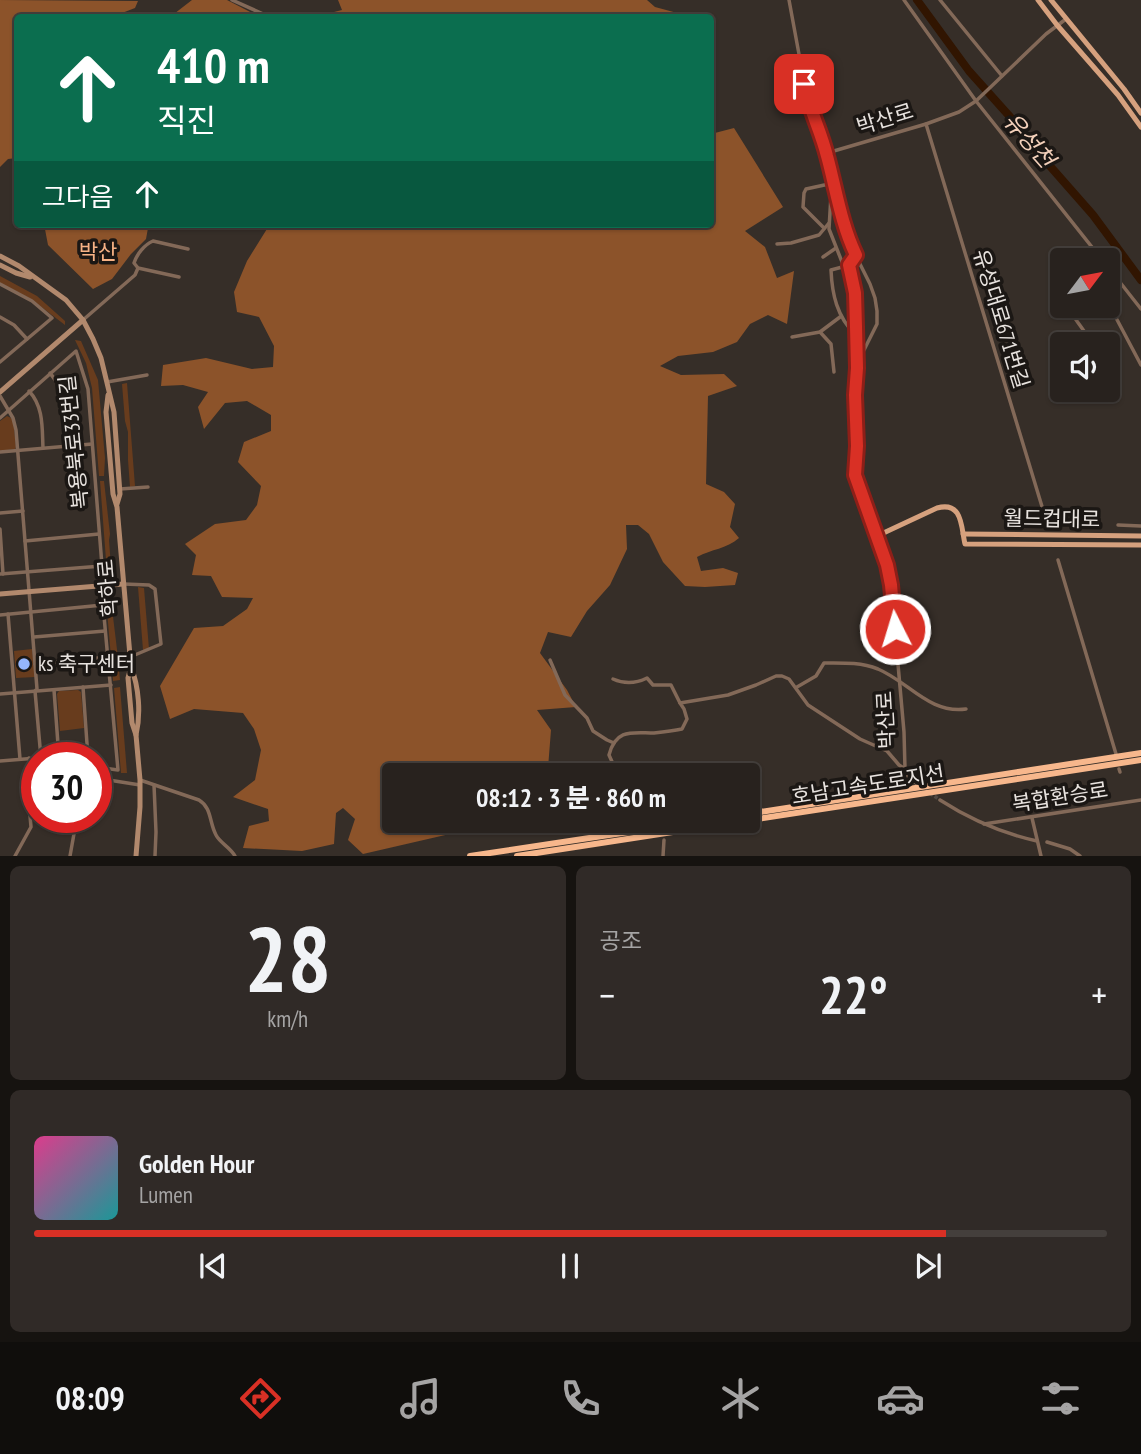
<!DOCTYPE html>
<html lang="ko">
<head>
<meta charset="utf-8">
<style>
  :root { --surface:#28221e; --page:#302a27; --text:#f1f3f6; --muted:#a5a4a4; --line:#443f3c; --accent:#d93025 }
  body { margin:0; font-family:"PT Sans Narrow","Noto Sans KR",sans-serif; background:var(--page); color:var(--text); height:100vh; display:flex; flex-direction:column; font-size:26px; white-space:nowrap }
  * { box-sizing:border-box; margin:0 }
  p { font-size:23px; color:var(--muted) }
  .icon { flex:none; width:38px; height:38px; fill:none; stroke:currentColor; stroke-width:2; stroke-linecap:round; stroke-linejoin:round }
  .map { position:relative; height:856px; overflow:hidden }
  .drawer { display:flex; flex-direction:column; gap:10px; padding:10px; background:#161310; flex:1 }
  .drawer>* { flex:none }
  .guide { position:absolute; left:14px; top:14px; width:700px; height:214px; border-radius:7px; box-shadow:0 2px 5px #0004,0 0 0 2px var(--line); background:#0b6e4f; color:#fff; overflow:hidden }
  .needle { width:46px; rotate:58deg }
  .fabs { position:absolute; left:1050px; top:248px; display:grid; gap:14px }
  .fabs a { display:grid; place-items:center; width:70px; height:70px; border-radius:7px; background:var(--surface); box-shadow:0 2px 5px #0004,0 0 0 2px var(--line); font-size:35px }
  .speed { position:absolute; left:21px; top:742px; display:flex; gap:14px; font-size:35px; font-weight:700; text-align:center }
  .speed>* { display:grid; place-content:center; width:91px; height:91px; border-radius:50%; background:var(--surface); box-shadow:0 2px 5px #0004,0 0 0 2px var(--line); line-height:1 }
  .speed .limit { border:10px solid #d22; background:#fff; color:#111 }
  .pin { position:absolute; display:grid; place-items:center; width:60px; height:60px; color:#fff; margin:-30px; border-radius:14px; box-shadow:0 4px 10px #0006 }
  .me { position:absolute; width:77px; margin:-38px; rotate:355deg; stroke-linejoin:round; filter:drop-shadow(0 0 5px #0008) }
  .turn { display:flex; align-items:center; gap:24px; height:147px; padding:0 28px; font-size:32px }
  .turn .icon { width:91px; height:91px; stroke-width:2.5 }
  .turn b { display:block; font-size:49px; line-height:60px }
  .then { display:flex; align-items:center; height:66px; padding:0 28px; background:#0003; gap:14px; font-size:26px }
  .big { font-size:52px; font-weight:800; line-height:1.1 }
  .drawer .card { flex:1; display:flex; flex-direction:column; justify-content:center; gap:10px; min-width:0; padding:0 24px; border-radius:10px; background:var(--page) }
  .drawer .dial { align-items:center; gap:0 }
  .dial b { font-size:91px; line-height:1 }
  .song { display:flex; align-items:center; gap:21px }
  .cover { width:84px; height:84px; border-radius:10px; background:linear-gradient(135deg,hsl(330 70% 55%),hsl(180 70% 35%)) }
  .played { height:7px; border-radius:4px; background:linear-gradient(90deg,var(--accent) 85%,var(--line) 85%) }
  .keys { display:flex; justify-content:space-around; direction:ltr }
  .heat { display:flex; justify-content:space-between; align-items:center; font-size:38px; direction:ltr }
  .drawer .tiles { flex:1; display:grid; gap:10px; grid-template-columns:1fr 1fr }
  .card:last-child { grid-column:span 2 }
  .trip { position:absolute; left:382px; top:763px; width:378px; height:70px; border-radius:7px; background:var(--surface); box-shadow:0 2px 5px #0004,0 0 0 2px var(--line); font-weight:800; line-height:70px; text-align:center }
  .dock { display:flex; height:112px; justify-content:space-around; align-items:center; background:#100e0c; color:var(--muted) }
  .dock .icon { width:49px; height:49px }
  .dock .on { color:var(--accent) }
  .dock b { font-size:32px; color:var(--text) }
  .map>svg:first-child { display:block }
  .green { fill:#683c1d }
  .forest { fill:#8c532a }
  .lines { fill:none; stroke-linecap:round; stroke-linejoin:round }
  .river { stroke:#311501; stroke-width:8 }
  .street-tunnel { stroke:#514943; stroke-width:3.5; stroke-dasharray:3.5 2; stroke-linecap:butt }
  .street { stroke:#836958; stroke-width:3.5 }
  .secondary { stroke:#b2896d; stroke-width:5 }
  .primary { stroke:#d6a17e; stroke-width:5 }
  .highway { stroke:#f7b78c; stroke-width:6 }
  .route-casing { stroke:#8d1f18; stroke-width:18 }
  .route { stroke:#d93025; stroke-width:12 }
  .poi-dot { fill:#95b6fd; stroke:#1b1714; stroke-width:2.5 }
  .labels { text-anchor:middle; stroke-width:7; stroke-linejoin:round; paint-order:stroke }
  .street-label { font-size:21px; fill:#e8e3df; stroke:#1b1714 }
  .park-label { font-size:21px; fill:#f6b285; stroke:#1b1714 }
  .poi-label { font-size:21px; fill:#e8e3df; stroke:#1b1714; text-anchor:start }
  .water-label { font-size:23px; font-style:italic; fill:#f3d0ba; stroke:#1b1714 }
</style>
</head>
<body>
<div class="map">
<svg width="1141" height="856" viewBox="0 0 1141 856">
  <rect width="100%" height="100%" fill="#362e28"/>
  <g class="green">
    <polygon points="0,276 37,296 65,321 65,325 31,299 0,283"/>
    <polygon points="75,340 81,341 98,380 105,458 104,476 99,476 92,388 86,363"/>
    <polygon points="127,383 135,486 130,487 128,460 128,432 125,421 122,384"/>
    <polygon points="7,416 13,419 16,447 15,449 0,451 0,421"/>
    <polygon points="100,481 104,481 110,534 109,540 111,567 107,573"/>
    <polygon points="138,587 144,588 149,649 143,650"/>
    <path d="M106,599l5,1c3,27 7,53 9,80l-7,1z"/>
    <polygon points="32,649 35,677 16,678 14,651"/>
    <polygon points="120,687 127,773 121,773 114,688"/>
    <polygon points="78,690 81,692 84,728 60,731 57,694 59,691"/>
  </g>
  <g class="forest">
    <polygon points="0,0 138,1 135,8 122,13 137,17 18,18 17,158 8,159 0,167"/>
    <polygon points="192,0 227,0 260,17 170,17"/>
    <polygon points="338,0 647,0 655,7 681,14 683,17 314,17 342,10"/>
    <path d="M734,128l49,79 -38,24 20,16 12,31 17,-7 -7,53 -19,-9 -18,9 -13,18 -24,10 -35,4 -18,10 21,9 43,-1 13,12 -29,10 -2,88 18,8 11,12 -5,23 9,11c-13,11 -27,11 -42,19l4,14 22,-3 15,5 -3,12 -30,2 -20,-1 -22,-24 -14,-28 -11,-9h-12l1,24 -17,36 -23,26 -16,26 -23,-5 -8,21 27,37 9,17 -39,3 14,20 -3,38 -2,7h-152v46h134l-10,13 -51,-4 -104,24 -15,-14 7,-21 -12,-11 -7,5 -2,31 -32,7 -59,-3 6,-22 20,-5 -1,-12 -35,-12 22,-17 6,-30 -7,-21 -11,-16 -49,-4 -24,10 -10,-33 34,-58 29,-2 24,-17 6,-11 -31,-1 -11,-21 -19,-1 4,-20 -11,-11 30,-20 31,-4 11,-15 4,-19 -23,-24 6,-20 27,-11v-16l-24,-14 -22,2 -21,26 -6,-22 10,-15 -25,-7 -22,1 2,-21 43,-7 46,11 21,-2 1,-21 -15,-29 -22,-5 -3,-20 13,-31 23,-37h440l1,-90z"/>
    <polygon points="44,224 156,224 148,228 146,239 131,254 112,279 93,289 48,245"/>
  </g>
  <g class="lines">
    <polyline class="river" points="917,0 969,71 1012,119 1035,149 1093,215 1141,280"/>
    <polyline class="street-tunnel" points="921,787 940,800"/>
    <g class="street">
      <polyline points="232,0 270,17"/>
      <polyline points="789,0 808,103 827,153 847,238 870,284 875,298 877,311 877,324 863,352 857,368 855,381 857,446 855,475 880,544 891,585 904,732 905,769 909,778 916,783"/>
      <polyline points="904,0 976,101 1103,261"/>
      <polyline points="940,0 1002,76"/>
      <polyline points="926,124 1047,523"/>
      <polyline points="827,153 926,124 959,112 976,101 1046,34 1066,19"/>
      <polyline points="834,182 829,184 831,195 829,229 844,267"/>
      <polyline points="824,228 803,207 804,193 806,189 829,184"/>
      <polyline points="777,244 791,243 819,235 829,223"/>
      <polyline points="856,255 849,265 855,293 857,365"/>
      <polyline points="823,257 836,248"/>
      <path d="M846,266l-15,4c1,24 6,47 24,64"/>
      <polyline points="1108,267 1141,309"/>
      <path d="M179,277l-41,-9 -4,-5c3,-9 10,-18 19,-22l35,8"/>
      <polyline points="0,284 32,301 52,318 0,362"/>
      <polyline points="1108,296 1114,314 1141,365"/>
      <polyline points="0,317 14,325 27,339"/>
      <polyline points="1057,317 1114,314"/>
      <polyline points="1074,317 1094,345"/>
      <polyline points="83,320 135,275 138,268"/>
      <polyline points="820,332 831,344 834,372"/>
      <polyline points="792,337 820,332 840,317"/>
      <polyline points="1108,364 1109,367"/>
      <path d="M50,373c18,21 16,47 18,73"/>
      <polyline points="107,382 147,375"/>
      <path d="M29,391c15,16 13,38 14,57"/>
      <polyline points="0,396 13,418 16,430 37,689 35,691 41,758"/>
      <polyline points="0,418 76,351 88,389 102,566 0,574"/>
      <polyline points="0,452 92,444"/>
      <polyline points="120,489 148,487"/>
      <polyline points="0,513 23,511"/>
      <polyline points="1118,525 1141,526"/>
      <polyline points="0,529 3,574"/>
      <polyline points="25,541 99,534"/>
      <polyline points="1058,560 1116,754"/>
      <polyline points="124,584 149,585 155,589 161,644 130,657"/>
      <polyline points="8,614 20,759"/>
      <polyline points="0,615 103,605 118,770 96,767"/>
      <polyline points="34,637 105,631"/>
      <polyline points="550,660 565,695 587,718 593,731 607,740 614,743"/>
      <polyline points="35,664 108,657"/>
      <path d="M613,679c11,5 22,5 34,-1l6,7h18l9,18"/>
      <polyline points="83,687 88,758"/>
      <path d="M797,687l19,-11 8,-13c18,0 36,-1 54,6 31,13 51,45 88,40"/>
      <polyline points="54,690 59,758"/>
      <polyline points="0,694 111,685"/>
      <polyline points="0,761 37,758"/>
      <polyline points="1119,769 1120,772"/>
      <path d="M618,775l-9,-20c7,-27 24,-22 45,-22 9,-1 18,-2 28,-4l5,-10 -3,-10 -4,-6 48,-8 28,-10 20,-9h6l7,3 19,26 52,34 27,12 12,14 6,4"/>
      <polyline points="96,778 140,785"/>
      <path d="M140,780l59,20c13,8 10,22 17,35 4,8 14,12 19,21"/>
      <polyline points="154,785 156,832 155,856"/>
      <path d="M940,800c31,20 61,33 97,41"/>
      <polyline points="1032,818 1041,856"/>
      <polyline points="659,821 660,822"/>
      <polyline points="984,824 1141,800"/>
      <polyline points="1047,842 1070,849 1080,856"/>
      <polyline points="15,856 31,827 28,793 31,774 29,758"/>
      <polyline points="70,856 77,817"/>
      <polyline points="663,856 664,840"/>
    </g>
    <g class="secondary">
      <polyline points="0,256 19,266 66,300 83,320 93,339 101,358 114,412 120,494 117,504"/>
      <polyline points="0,265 16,273 30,277"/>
      <polyline points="0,392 83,320"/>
      <path d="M108,395l-2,17 7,82 4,13 14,160c8,20 10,47 5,68"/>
      <polyline points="0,594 123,584"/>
      <polyline points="131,667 128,678 132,723 136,735 140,780 140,807 136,856"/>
    </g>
    <g class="primary">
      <polyline points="1038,0 1057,25 1118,95 1141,127"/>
      <polyline points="1051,0 1124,89 1141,113"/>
      <polyline points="963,534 1141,536"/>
      <path d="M877,536l60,-28c26,-7 24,19 28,36l176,1"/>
    </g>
    <g class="highway">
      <polyline points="747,814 1141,753"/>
      <polyline points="470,856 702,821"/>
      <polyline points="517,856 1141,760"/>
    </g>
  </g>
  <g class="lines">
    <g class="route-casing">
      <path id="route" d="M804,84c5,25 17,47 23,72 9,33 14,68 29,99l-7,10 6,28 1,34 1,41 -2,27 2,51 -2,29 32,90 4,20 4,44"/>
    </g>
    <use href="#route" class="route"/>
  </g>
  <circle class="poi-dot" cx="24" cy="664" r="7"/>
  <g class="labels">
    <g class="street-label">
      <text transform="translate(885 119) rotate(-17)" y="7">박산로</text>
      <text transform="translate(1001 319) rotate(73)" y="7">유성대로671번길</text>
      <text transform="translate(74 442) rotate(-96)" y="7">복용북로33번길</text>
      <text transform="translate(1052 519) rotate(1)" y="7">월드컵대로</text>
      <text transform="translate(108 588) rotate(-95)" y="7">학하로</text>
      <text transform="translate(886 720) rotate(-93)" y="7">박산로</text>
      <text transform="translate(868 785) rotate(-9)" y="7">호남고속도로지선</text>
      <text transform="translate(1060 797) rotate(-9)" y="7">복합환승로</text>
    </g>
    <g class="park-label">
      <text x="98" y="259">박산</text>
    </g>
    <g class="poi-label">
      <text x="38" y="671">ks 축구센터</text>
    </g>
    <g class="water-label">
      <text transform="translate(1029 140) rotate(49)" y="8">유성천</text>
    </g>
  </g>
</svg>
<div class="fabs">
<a><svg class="needle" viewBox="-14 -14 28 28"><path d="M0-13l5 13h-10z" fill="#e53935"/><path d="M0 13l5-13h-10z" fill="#a5a4a4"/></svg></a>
<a><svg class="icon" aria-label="sound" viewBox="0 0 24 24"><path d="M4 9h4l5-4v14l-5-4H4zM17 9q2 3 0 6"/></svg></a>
</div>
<div class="speed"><div class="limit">30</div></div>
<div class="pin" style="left:804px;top:84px;background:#d93025"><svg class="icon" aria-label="arrive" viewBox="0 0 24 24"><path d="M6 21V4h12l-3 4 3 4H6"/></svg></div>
<svg class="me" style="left:895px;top:629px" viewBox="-20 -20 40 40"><circle r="17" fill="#d93025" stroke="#fff" stroke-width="3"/><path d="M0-11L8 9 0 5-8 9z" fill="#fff"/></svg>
<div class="trip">08:12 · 3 분 · 860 m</div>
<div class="guide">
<div class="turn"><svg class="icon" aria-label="ahead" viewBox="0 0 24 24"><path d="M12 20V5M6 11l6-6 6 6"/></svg><div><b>410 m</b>직진</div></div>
<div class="then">그다음<svg class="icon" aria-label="ahead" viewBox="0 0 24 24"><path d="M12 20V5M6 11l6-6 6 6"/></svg></div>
</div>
</div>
<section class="drawer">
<div class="tiles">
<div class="card dial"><b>28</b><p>km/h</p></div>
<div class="card"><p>공조</p>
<div class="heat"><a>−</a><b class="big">22°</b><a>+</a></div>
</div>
<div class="card">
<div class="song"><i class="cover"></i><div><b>Golden Hour</b><p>Lumen</p></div></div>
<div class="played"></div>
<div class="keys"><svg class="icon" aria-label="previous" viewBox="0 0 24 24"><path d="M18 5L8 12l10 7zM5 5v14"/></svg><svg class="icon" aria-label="pause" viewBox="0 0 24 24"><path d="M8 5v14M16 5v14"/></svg><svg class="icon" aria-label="next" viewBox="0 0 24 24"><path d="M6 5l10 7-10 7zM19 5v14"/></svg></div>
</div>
</div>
</section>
<nav class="dock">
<b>08:09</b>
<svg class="icon on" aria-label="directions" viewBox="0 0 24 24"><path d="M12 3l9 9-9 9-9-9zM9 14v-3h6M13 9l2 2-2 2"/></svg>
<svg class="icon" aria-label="music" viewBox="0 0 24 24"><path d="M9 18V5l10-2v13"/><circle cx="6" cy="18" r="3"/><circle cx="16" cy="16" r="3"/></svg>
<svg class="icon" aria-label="phone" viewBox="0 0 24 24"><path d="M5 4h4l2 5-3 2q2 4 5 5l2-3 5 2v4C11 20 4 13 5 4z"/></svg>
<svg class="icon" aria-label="climate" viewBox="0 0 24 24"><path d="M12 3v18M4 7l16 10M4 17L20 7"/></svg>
<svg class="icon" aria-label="car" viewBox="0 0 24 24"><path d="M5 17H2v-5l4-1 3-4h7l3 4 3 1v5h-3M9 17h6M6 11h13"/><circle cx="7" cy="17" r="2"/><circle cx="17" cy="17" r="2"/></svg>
<svg class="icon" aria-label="filters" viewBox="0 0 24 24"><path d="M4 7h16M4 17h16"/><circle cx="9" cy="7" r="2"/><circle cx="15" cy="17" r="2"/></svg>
</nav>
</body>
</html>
